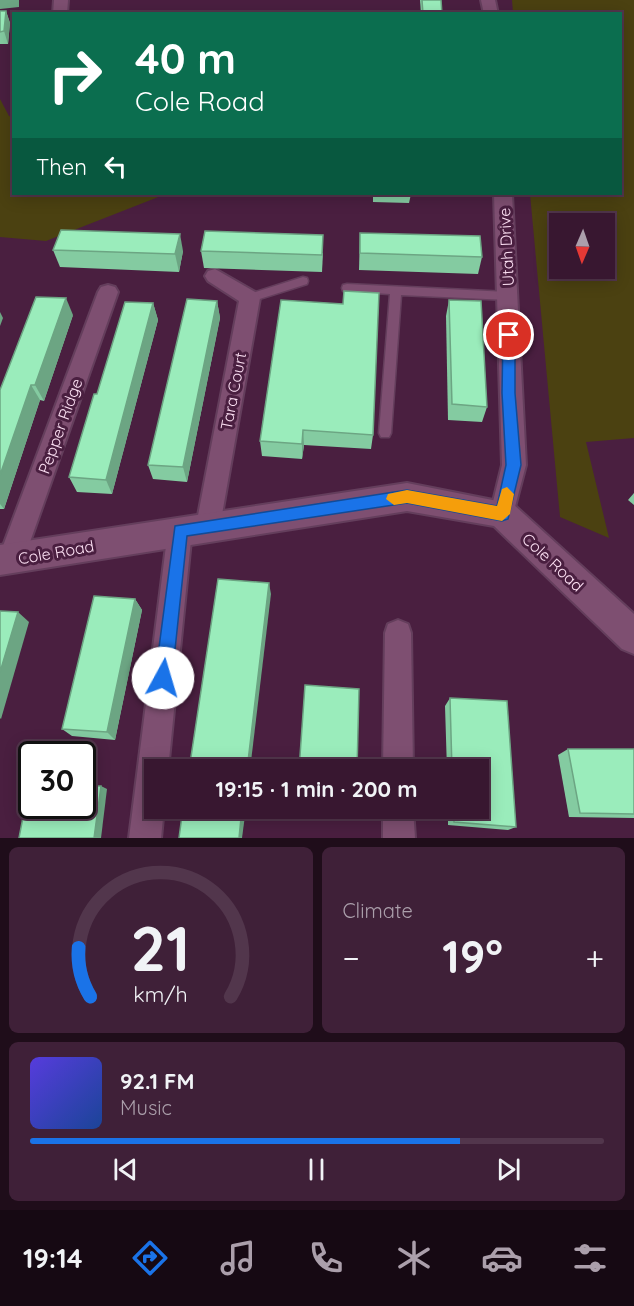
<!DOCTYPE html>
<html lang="en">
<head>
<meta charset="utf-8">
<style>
  :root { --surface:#381730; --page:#3f2038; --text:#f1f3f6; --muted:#ab9fab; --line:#52364c; --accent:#1a73e8 }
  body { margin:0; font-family:Quicksand,sans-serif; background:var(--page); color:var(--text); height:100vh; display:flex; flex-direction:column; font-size:22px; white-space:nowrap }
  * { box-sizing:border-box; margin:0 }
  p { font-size:20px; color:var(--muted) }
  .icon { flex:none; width:33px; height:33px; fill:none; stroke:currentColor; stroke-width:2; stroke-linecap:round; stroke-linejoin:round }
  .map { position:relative; height:838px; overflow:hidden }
  .side { display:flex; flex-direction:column; gap:9px; padding:9px; background:#1f0d1a; flex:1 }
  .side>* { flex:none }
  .banner { position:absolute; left:12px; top:12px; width:610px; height:183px; border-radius:0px; box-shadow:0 3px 15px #0003,0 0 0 2px var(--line); background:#0b6e4f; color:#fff; overflow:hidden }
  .needle { width:39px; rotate:182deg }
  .controls { position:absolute; left:549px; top:213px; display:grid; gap:12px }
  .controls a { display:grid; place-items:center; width:66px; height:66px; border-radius:0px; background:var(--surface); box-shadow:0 3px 15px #0003,0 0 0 2px var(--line); font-size:30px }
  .speed { position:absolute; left:18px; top:741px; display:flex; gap:12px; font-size:30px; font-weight:700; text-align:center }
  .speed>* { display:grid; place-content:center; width:78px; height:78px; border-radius:50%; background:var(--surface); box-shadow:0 3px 15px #0003,0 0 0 2px var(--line); line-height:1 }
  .speed .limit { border:3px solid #111; border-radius:9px; background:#fff; color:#111 }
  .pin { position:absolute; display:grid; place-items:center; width:51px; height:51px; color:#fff; margin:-26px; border:3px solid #fff; border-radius:50%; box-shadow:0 2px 6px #0007 }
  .me { position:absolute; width:66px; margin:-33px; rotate:6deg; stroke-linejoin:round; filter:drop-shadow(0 0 4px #0008) }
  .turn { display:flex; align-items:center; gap:21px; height:126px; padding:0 24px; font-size:27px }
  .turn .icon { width:78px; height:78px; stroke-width:2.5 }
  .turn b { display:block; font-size:42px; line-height:51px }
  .then { display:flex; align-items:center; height:57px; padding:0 24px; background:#0003; gap:12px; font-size:22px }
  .big { font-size:45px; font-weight:800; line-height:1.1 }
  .side .card { flex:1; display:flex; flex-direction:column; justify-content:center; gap:9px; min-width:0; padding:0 21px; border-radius:9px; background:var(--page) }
  .side .dial { align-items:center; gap:0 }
  .dial svg { height:156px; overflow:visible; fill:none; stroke:var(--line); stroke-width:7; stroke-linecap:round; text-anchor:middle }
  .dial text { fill:var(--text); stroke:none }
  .song { display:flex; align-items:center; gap:18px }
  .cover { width:72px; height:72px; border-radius:9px; background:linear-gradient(135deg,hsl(250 70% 55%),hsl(220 70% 35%)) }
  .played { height:6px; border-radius:3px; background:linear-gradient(90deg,var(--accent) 75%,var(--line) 75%) }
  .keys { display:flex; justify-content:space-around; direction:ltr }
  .heat { display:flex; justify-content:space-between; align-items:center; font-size:33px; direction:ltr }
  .side .tiles { flex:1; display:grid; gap:9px; grid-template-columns:1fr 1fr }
  .card:last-child { grid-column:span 2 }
  .trip { position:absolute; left:144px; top:759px; width:345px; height:60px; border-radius:0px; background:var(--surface); box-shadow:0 3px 15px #0003,0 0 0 2px var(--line); font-weight:800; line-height:60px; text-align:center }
  .tabs { display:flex; height:96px; justify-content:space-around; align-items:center; background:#160913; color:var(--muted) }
  .tabs .icon { width:42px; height:42px }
  .tabs .active { color:var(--accent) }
  .tabs b { font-size:27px; color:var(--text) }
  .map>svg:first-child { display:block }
  .green { fill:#4b4111; fill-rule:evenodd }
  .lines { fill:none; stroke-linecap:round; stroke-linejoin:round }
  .service-casing { stroke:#643e5c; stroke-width:3 }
  .minor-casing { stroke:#643e5c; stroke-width:4 }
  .tertiary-casing { stroke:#643e5c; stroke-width:4 }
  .service { fill:#7e4f71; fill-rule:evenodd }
  .minor { fill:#7e4f71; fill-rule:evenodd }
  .tertiary { fill:#7e4f71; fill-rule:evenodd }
  .wall { fill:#84cba1 }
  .shaded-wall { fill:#6ca583 }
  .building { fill:#9aecbb; stroke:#6ca583; stroke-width:1.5 }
  .route { fill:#1a73e8; stroke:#114b97; stroke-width:1.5 }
  .slow { fill:#f59e0b }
  .labels { text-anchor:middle; stroke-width:6; stroke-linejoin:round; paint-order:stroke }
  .street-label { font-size:16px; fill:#fde1f4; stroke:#4a1f40 }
</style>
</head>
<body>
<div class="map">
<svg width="634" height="838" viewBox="0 0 634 838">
  <rect width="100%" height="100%" fill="#4a1f40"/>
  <g class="green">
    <path d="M512,0h122v438l-48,4 23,96 -49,-21 -30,-323h91v-180l-108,-1zM560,224h44v44h-44z"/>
    <polygon points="0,99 9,116 13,117 14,194 166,194 46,241 0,237"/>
  </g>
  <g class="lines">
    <g class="service-casing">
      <g id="service">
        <polygon points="303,277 307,278 308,281 307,284 250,302 245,298 246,295"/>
        <polygon points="347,284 508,292 513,296 508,300 401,295 391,433 389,437 381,437 379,433 390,294 343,291 342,288 343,285"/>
      </g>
    </g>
    <g class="minor-casing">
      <g id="minor">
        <polygon points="54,0 68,0 67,14 53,14"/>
        <polygon points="481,0 495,0 498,14 484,14"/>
        <polygon points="494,194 512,194 526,465 511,522 502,525 493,522 490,514 502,465"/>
        <polygon points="215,269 257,293 260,298 220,526 217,534 208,537 199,534 196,526 239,301 208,281 205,276 208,271"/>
        <polygon points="108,285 115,287 118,292 24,559 20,567 11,571 2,567 0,554 98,292 101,287"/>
        <polygon points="180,519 189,522 192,530 168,770 154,770 154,808 164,808 161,838 129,838 168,530 171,522"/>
        <polygon points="398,620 408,624 411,633 413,770 383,770 385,633 388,624"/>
        <polygon points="383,808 413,808 415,838 383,838"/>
      </g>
    </g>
    <g class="tertiary-casing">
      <polygon id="tertiary" points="407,483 513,504 634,614 634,654 622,649 494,526 407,511 0,575 0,545"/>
    </g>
    <use href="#service" class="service"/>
    <use href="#minor" class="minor"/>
    <use href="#tertiary" class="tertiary"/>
  </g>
  <g class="wall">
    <polygon points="420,0 441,0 442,14 421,14"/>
    <polygon points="0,11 6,11 10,23 8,44 0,44"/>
    <polygon points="373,194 411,194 409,203 373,202"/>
    <polygon points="360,233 482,257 478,274 359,270"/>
    <polygon points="53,250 183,251 179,272 60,267"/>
    <polygon points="201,251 323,253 322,272 204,268"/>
    <polygon points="281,300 373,435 371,449 304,445 302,459 262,456 260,441"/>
    <polygon points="449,300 487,407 482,422 448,420 446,316"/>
    <polygon points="217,301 220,318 187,482 153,479 148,465"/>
    <polygon points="153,303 158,320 112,494 77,492 69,477 97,394"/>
    <polygon points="73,315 44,401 40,400 4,509 0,509 0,390"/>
    <polygon points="634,493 634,505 628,500"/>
    <polygon points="135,599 142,610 115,740 72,736 62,729"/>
    <polygon points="450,698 516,827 508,830 448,825 448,808 478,808 478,770 447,770 445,706"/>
    <polygon points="568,749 634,749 634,818 569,817 558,755"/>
    <polygon points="297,808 356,808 354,816 297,811"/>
  </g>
  <g class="shaded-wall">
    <polygon points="0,0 19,0 19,7 0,9"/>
    <polygon points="6,11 10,23 8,44 4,31"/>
    <polygon points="180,234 183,251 179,272 175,254"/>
    <polygon points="66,298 73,315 44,401 35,385"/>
    <polygon points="217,301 220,318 187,482 183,467"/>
    <polygon points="153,303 158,320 112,494 106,480"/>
    <polygon points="0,312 3,318 0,326"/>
    <polygon points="31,385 40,400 4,509 0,504 0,475"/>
    <polygon points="303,430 304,445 302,459 302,444"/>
    <polygon points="269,583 271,594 250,770 247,770"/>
    <polygon points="135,599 142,610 115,740 107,732"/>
    <polygon points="18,612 29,622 1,719 0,718 0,672"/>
    <polygon points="101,786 107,789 101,838 94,838"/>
    <polygon points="242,808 246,808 242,838 239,838"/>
  </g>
  <g class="building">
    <polygon points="422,0 441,0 442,14 423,14"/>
    <polygon points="0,11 6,11 4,31 0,32"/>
    <polygon points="61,230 180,234 175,254 53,250"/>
    <polygon points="205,231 323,235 322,255 201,251"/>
    <polygon points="360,233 480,236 482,257 360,253"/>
    <polygon points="344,291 379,293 373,435 303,430 302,444 260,441 281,300 343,304"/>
    <polygon points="36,297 66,298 35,385 31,385 0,475 0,390"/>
    <polygon points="187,299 217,301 183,467 148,465"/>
    <polygon points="449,300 481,301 487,407 452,404"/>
    <polygon points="125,302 153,303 106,480 69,477 94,394 97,394"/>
    <polygon points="218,579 269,583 247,770 189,770"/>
    <polygon points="94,596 135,599 107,732 62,729"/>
    <polygon points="0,611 18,612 0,672"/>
    <polygon points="305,685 359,689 357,770 299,770"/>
    <polygon points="450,698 507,701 516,827 454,822 454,808 478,808 478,770 452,770"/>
    <polygon points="568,749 634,749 634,814 580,813"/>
    <polygon points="29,786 32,786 32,806 82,806 82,786 101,786 94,838 19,838"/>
    <polygon points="183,808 242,808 239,838 179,838"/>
    <polygon points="314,808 356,808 356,812"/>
  </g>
  <polygon class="route" points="509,330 515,335 515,393 521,465 508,519 502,521 407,503 187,536 172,678 169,684 163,687 157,684 155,678 175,526 407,490 497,506 506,465 502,393 503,335"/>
  <polygon class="slow" points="507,487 514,494 510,514 502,521 407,503 394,505 386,499 388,494 407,490 497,506 502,489"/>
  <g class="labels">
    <g class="street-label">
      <text transform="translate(506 247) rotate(-93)" y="6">Utah Drive</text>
      <text transform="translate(233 391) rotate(-79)" y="6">Tara Court</text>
      <text transform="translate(60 426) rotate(-70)" y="6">Pepper Ridge</text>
      <text transform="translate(56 552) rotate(-10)" y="6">Cole Road</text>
      <text transform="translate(553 562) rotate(43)" y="6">Cole Road</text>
    </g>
  </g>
</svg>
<div class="controls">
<a><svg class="needle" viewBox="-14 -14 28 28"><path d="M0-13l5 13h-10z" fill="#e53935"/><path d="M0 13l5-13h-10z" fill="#ab9fab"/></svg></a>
</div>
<div class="speed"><div class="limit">30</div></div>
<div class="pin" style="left:509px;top:335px;background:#d93025"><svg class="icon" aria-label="arrive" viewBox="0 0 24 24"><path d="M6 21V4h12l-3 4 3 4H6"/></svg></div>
<svg class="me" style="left:163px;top:678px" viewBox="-20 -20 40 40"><circle r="19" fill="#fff"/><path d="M0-13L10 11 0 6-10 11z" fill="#1a73e8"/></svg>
<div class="trip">19:15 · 1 min · 200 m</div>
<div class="banner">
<div class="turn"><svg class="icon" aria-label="right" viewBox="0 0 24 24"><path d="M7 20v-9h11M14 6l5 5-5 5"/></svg><div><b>40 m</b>Cole Road</div></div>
<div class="then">Then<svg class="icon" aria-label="left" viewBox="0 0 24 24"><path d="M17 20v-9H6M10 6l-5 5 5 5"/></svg></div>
</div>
</div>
<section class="side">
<div class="tiles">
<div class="card dial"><svg viewBox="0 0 100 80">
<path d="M14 69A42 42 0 1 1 86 69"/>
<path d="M14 69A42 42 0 0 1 8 44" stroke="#1a73e8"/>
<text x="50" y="56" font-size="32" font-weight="700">21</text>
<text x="50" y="72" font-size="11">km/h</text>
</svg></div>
<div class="card"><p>Climate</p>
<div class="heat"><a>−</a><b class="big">19°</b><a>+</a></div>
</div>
<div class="card">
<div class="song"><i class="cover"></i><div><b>92.1 FM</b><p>Music</p></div></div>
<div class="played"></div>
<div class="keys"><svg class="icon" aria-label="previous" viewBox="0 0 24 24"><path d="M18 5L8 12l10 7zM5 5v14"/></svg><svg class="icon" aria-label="pause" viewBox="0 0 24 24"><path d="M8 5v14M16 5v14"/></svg><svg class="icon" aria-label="next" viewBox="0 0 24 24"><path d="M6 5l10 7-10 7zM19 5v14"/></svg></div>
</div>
</div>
</section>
<nav class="tabs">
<b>19:14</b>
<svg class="icon active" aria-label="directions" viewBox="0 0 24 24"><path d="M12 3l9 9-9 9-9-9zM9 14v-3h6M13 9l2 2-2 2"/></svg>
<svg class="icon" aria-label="music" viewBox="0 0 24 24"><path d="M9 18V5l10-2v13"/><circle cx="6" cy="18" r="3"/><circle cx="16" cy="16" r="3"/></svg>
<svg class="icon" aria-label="phone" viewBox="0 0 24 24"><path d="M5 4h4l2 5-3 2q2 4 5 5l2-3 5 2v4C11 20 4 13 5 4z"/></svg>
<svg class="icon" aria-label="climate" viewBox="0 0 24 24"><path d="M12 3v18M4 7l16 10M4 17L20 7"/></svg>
<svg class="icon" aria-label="car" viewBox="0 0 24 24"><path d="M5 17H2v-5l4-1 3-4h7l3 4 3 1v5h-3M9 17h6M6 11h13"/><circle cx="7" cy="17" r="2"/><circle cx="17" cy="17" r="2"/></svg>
<svg class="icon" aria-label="filters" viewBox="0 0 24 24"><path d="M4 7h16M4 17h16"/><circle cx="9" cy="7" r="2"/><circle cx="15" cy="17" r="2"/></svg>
</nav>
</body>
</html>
